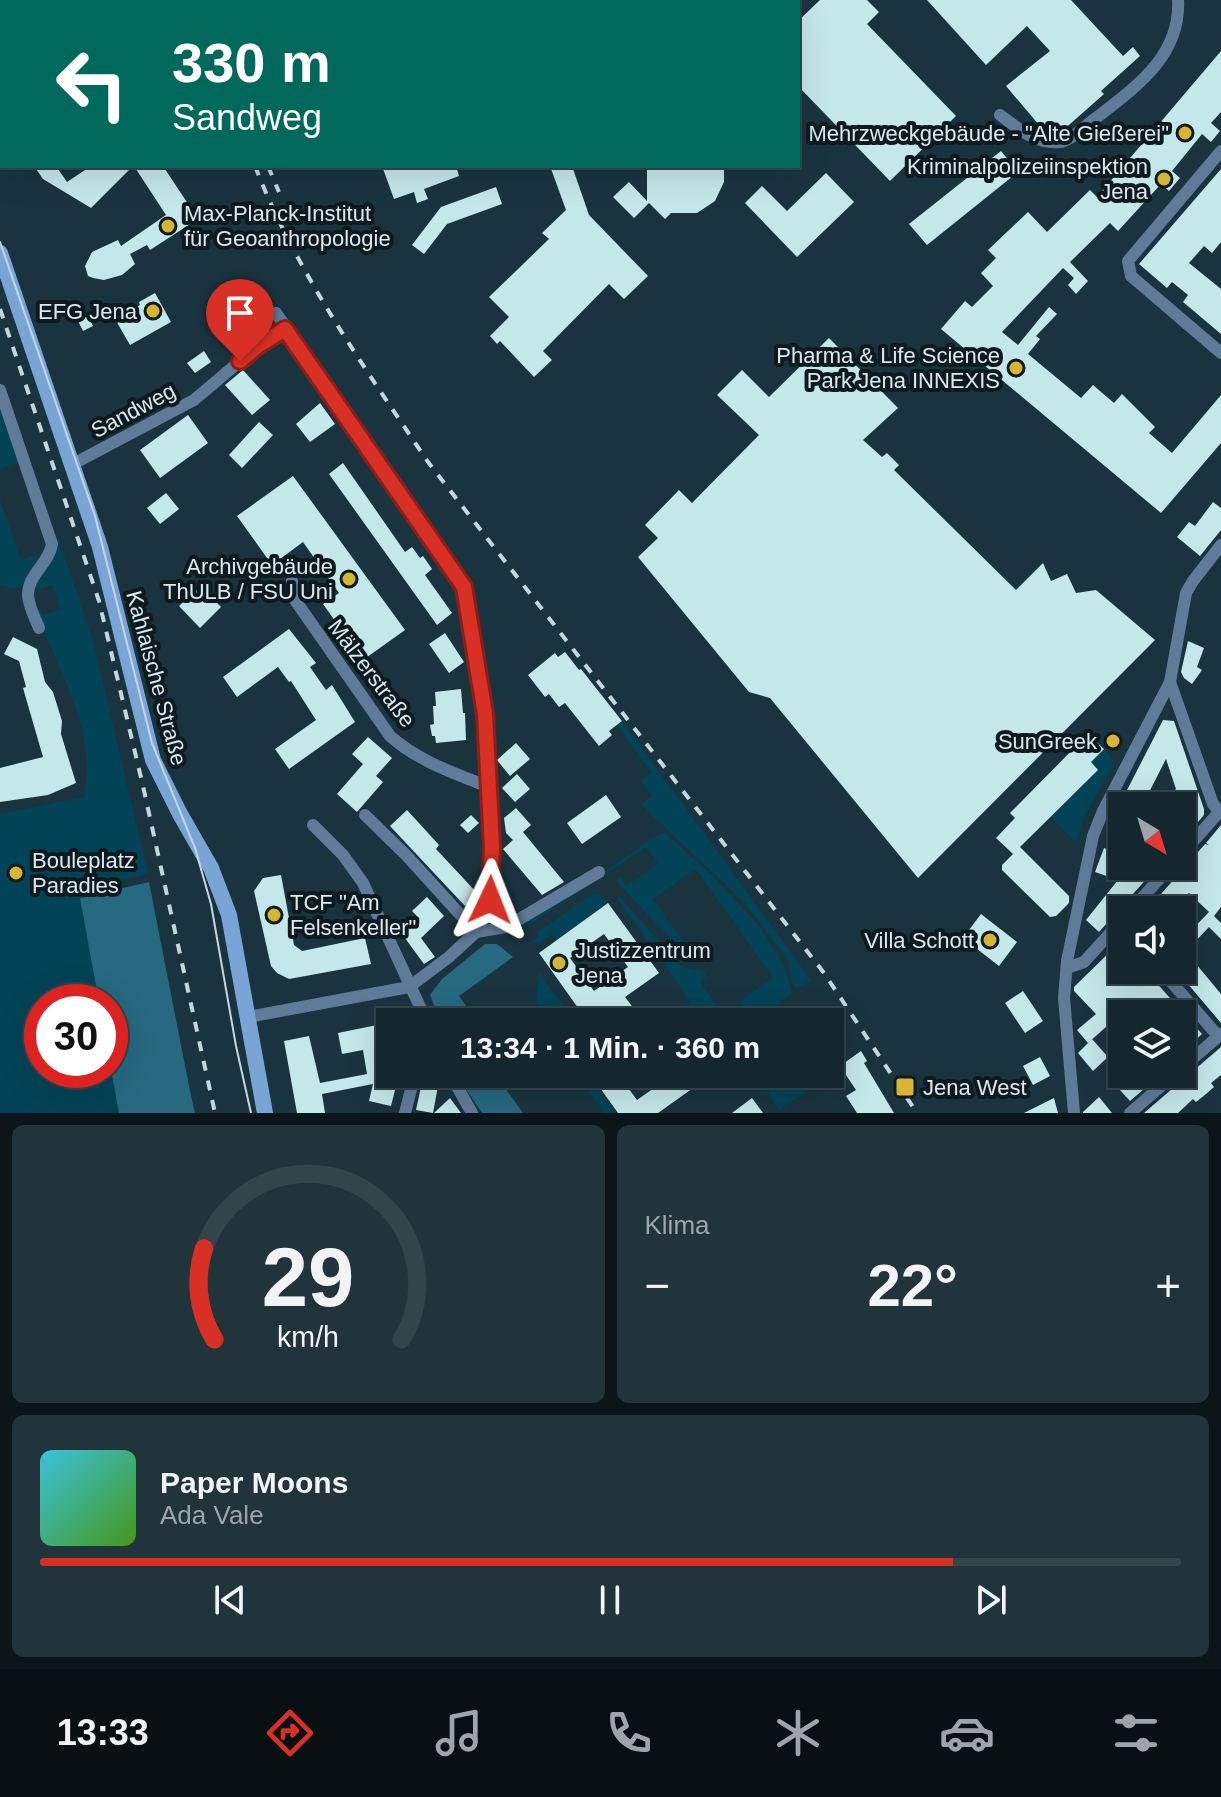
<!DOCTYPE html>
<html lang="de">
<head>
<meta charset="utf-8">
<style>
  :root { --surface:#14272f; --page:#21333b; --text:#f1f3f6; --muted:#9da5aa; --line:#33444b; --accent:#d93025 }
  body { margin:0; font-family:Arial,sans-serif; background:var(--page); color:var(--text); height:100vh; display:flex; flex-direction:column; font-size:30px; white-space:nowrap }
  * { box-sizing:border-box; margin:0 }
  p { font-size:26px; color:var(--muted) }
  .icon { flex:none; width:44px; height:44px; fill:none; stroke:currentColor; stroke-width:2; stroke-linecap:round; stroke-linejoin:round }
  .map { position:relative; height:1113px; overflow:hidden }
  .drawer { display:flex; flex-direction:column; gap:12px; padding:12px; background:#0b151a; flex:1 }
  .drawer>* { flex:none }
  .top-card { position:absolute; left:0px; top:0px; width:800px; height:168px; box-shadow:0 8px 32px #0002,0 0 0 2px var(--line); background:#00695c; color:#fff; overflow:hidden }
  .needle { width:52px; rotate:142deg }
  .controls { position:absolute; left:1108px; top:792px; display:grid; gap:16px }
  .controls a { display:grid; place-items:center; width:88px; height:88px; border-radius:0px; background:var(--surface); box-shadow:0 8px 32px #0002,0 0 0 2px var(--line); font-size:40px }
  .speed { position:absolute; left:24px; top:984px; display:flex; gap:16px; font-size:40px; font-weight:700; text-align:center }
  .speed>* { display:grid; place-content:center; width:104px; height:104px; border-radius:50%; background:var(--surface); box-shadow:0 8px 32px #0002,0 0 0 2px var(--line); line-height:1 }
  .speed .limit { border:12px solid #d22; background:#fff; color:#111 }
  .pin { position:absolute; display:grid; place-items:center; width:68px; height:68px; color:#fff; margin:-82px -34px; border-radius:50% 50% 50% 0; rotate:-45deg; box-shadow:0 0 8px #0007 }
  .pin .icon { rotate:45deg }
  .me { position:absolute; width:88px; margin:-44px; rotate:2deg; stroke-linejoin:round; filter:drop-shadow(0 0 6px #0008) }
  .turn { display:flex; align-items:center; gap:28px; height:168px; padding:0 40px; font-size:36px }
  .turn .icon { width:104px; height:104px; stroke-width:2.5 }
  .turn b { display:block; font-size:56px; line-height:68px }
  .big { font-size:60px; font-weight:700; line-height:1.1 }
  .drawer .tile { flex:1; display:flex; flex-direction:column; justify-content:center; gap:12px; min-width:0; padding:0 28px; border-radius:12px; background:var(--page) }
  .drawer .dial { align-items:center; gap:0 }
  .dial svg { height:208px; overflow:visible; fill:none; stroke:var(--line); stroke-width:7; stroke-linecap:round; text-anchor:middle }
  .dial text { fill:var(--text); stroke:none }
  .song { display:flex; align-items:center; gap:24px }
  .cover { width:96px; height:96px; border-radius:12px; background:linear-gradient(135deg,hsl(190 70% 55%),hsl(100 70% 35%)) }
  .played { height:8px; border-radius:4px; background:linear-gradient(90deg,var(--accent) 80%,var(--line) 80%) }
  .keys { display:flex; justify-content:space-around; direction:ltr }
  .heat { display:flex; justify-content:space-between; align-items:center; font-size:44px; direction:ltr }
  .drawer .tiles { flex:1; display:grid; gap:12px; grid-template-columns:1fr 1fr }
  .tile:last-child { grid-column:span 2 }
  .trip { position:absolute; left:376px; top:1008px; width:468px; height:80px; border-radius:0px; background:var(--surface); box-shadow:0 8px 32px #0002,0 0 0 2px var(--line); font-weight:700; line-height:80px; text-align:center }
  .dock { display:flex; height:128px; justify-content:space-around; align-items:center; background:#081013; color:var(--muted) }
  .dock .icon { width:56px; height:56px }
  .dock .selected { color:var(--accent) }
  .dock b { font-size:36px; color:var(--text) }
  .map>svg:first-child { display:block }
  .green { fill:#024357; fill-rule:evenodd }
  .forest { fill:#266981 }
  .building { fill:#c4e7e9; fill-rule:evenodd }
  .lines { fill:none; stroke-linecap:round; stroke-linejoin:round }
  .minor { stroke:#607b9a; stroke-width:12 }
  .secondary { stroke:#79a5d6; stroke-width:16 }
  .tram { stroke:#c6d6dd; stroke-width:2 }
  .rail { stroke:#c6d6dd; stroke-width:4; stroke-dasharray:10 10; stroke-linecap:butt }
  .route-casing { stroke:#8d1f18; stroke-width:20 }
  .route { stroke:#d93025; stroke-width:14 }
  .poi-dot { fill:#d6b534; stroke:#0f1a1f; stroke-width:3 }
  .labels { text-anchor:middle; stroke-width:8; stroke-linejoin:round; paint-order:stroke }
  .poi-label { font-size:22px; fill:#dae9f0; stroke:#0f1a1f; text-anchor:end }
  .street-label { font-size:22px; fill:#dae9f0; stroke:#0f1a1f }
</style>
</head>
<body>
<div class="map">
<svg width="1221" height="1113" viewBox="0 0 1221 1113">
  <rect width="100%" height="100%" fill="#1a343f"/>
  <g class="green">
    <polygon points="0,404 21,461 0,469"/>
    <polygon points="0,500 21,560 41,553 22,587 14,589 0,585"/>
    <path d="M58,538l35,103 55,233 -41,9 40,230h-147v-299l84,-17c14,-65 -25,-125 -47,-184l3,-5 3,7 17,-5 -7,-25 -18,5 2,7 -3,-1c0,-22 23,-34 24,-58zM42,1002h68v68h-68z"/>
    <polygon points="622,721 811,980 797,989 792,982 789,961 744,902 641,805 652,796 641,781 651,772 617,725"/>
    <polygon points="1104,749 1112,759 1113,765 1085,815 1077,840 1074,840 1051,817 1098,770 1091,762"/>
    <polygon points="665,833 712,875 759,926 784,966 792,993 781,1001 771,1022 744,1022 750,1017 739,1002 773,977 696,869 653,899 688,949 686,956 616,881 620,877 626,886 658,864 646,847 529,925 518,931 511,929 583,886 656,836"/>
    <polygon points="597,894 608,903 556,940 552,934 540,943 533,942 539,935 537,933 591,895"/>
    <polygon points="619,896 675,960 684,967 704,972 707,976 700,982 728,1022 691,1022 681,1009 690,1001 617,898"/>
    <polygon points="539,973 573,1019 582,1013 588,1022 544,1022 536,1002"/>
    <polygon points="576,1074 588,1074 615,1113 604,1113"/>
    <polygon points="756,1074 815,1074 817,1085 779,1110"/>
  </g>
  <g class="forest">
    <polygon points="149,882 190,1091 195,1113 119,1113 110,1064 110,1002 99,1002 80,898"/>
    <polygon points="485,944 497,944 513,957 459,996 478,1022 436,1022 434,1017 437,1013 430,995 442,979"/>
    <polygon points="456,1074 495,1074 523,1113 482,1113"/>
  </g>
  <g class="building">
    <polygon points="820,0 867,0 879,12 867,24 956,116 890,181 798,86 798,21"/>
    <polygon points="927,0 1071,0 1123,56 1133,47 1140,56 1101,91 1104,94 1061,132 1045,132 1006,86 1050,51 1027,26 986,65"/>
    <polygon points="1221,51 1221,112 1211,123 1220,131 1211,142 1202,134 1172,171 1180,178 1169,191 1161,184 1118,231 1110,223 1070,262 1088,281 1076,294 1068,285 1074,278 1063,268 1002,332 1018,345 1049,307 1057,314 1036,336 1040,339 1028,354 1081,398 1093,385 1114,403 1122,394 1155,427 1149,433 1172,453 1221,395 1221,443 1161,513 941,329 965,301 972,307 993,286 981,273 996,258 988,250 1028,212 1047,232 1090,190 1097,197"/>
    <polygon points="1001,151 1018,172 927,245 909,224"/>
    <polygon points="34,166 56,166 67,182 91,166 133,166 91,208 43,179"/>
    <polygon points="134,166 163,166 198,219 150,250 147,245 130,254 135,264 122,275 104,280 93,278 88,276 85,266 92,252 118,240 121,246 166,215"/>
    <polygon points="382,166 456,166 459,176 424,189 428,199 417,203 414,192 394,199"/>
    <polygon points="550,166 572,166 589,215 648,276 624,299 609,284 543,351 552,360 534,377 500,341 497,344 490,336 509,317 489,297 549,239 542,233 566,210"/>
    <polygon points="647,166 724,166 724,182 715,201 697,213 671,213 665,219 649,203 634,218 613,197 629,182 647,201"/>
    <polygon points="1221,169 1221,242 1212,253 1204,246 1189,263 1221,289 1221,334 1183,302 1188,295 1172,282 1167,288 1139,264"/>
    <polygon points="826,173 854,202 797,257 745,203 762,186 787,211"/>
    <polygon points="496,187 502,204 447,224 424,254 412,245 441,207"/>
    <polygon points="155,293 171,322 130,345 115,319 140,305 139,302"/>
    <polygon points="88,316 93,326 83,331 78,321"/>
    <polygon points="230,326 239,336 229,345 220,334"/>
    <polygon points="829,338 898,408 863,440 882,457 887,453 899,465 894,470 1016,590 1043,563 1051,581 1067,574 1076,593 1096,590 1155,640 918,878 770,698 749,692 638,557 658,538 645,525 679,490 692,503 759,435 717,395 742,370 769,397"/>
    <polygon points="204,351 211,362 195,373 187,363"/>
    <polygon points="243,370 270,400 252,415 225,385"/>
    <polygon points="320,403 335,424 310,442 296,424"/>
    <polygon points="188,415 208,443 160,478 140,450"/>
    <polygon points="259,422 273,435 242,468 229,455"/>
    <polygon points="343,463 405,552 412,547 420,558 423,556 432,569 425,575 452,613 437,625 329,474"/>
    <polygon points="293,476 405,630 363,660 323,604 339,593 303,542 272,565 237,516"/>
    <polygon points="166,493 179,509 160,524 147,508"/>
    <polygon points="1213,502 1221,508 1221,530 1200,556 1177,537 1189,522 1195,526"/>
    <polygon points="201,586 221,607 200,628 179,606"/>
    <polygon points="289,629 316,663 310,667 326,690 332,685 355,722 289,769 275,749 316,720 291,681 289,682 278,667 237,697 223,677"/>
    <polygon points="445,633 464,662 449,673 429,644"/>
    <polygon points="13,637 37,649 45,682 53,692 62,721 61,734 76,783 48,795 0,802 0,768 43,757 23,688 26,687 19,661 4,654"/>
    <polygon points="1188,641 1204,648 1197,667 1202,670 1192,684 1184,678 1181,672"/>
    <polygon points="565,652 579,670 581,669 622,721 609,731 612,735 599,746 565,703 559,707 549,694 545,697 528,675 555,653 558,657"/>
    <polygon points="461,689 463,713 465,713 466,740 436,743 435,736 432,736 430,725 434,724 433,706 436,706 435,692"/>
    <polygon points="1163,720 1174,721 1204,809 1204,815 1192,829 1182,819 1182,806 1161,806 1176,789 1166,759 1142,806 1122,806 1122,837 1107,829"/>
    <polygon points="1088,734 1104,749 1091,762 1098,770 1020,847 1069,896 1069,903 1056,916 1050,917 1002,870 1002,865 1013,854 996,838 1015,818 1010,813"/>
    <polygon points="368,737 392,758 376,776 383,782 357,812 337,794 363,764 352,754"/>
    <polygon points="516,743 530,759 510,776 497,760"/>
    <polygon points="517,774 530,789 515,802 502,788"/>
    <polygon points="606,795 621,817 582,844 567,823"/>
    <polygon points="516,808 531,825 523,832 564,882 542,895 503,849 513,840 506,833 504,818"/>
    <polygon points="407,810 439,845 436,849 478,894 465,906 390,826"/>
    <polygon points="471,815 479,823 468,833 460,825"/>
    <polygon points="1221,825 1221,907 1214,916 1211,913 1221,923 1221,939 1209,927 1192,945 1184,938 1209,912 1189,893 1171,910 1147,910 1205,844 1209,845 1206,843"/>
    <polygon points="1104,848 1122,855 1122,866 1158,866 1099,932 1086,920 1118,880 1095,872"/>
    <polygon points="281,875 294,945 302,951 365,938 371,964 289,979 277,973 271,966 254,891 263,878"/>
    <polygon points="427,897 444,916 421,938 435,957 424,964 399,930 417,916 412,911"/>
    <path d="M608,903l51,70 -34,24 16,21 11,-8 9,12h-56l-5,-7 -12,7 -49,-69zM604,934l24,33 -34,24 -24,-33z"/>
    <polygon points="981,914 1017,942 999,966 963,938"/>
    <polygon points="1122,940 1122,970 1145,970 1202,1034 1182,1052 1182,1014 1159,1014 1149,1002 1135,1014 1122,1014 1122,1027 1115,1019 1088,1043 1077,1030 1096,1014 1074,991 1074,987"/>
    <polygon points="1182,947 1221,994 1221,1023 1176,970 1182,970"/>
    <polygon points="1023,991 1043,1021 1025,1033 1005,1003"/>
    <polygon points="390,1016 390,1074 399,1074 391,1106 369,1101 373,1084 322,1094 325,1113 297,1113 284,1041 309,1036 320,1083 367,1074 363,1050 342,1054 338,1033 377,1025 380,1022 379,1018"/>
    <polygon points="1092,1039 1108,1057 1093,1071 1078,1053"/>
    <polygon points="1221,1047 1221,1075 1211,1083 1214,1087 1206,1094 1196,1102 1193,1099 1178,1113 1144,1113"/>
    <polygon points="861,1051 867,1061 864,1063 894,1113 857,1113 846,1096 856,1090 840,1066"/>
    <polygon points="1040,1057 1050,1076 1033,1085 1023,1066"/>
    <polygon points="590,1074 618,1074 637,1100 674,1074 698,1074 703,1081 658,1113 618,1113"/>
    <polygon points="1137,1074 1156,1074 1158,1077 1130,1101 1119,1089"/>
    <polygon points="422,1082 438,1086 433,1113 416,1110"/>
    <polygon points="1099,1097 1112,1113 1083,1113 1083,1112"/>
    <polygon points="450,1098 461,1113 434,1113"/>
    <polygon points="752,1098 763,1113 732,1113"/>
    <polygon points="1054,1098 1058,1113 1024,1113"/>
  </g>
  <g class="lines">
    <g class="minor">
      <polyline points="22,0 23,2"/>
      <polyline points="182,2 184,1"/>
      <path d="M1000,115c18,13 36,30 60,27 12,-2 26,-17 36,-24 40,-31 85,-62 82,-118"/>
      <polyline points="1221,151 1128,261 1131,276 1221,353"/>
      <path d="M0,390l52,154c-3,20 -25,31 -24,52 1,11 7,22 11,32"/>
      <polyline points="73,464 194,400 259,345 285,329"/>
      <path d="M292,581l3,19 95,136c28,25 64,37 99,51"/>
      <polyline points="1170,682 1213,804 1221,813"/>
      <polyline points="365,815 406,855 476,932 506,927 599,872"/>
      <polyline points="313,825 343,855 363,883 427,1022"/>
      <polyline points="1182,854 1221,810"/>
      <polyline points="1131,910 1171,866"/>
      <polyline points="1067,968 1084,962 1122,920"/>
      <polyline points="1161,970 1218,1036"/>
      <polyline points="248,1017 409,987 449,957 476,932 490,900 492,847 485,714 464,587 276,313"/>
      <polyline points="1182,1068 1221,1034"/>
      <polyline points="450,1074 472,1113"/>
      <polyline points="405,1113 415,1074"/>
      <polyline points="1074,1113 1064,998 1067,961 1093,836 1103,811 1170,682 1186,593 1193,581 1221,545"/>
      <polyline points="1130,1113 1175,1074"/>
    </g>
    <polyline class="secondary" points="0,253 100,547 153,760 180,814 211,868 229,915 265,1113"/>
    <polyline class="tram" points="0,242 95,516 152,743 195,848 211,904 236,1046 251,1113"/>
    <g class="rail">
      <polyline points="205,0 206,2"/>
      <path d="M255,166c41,106 110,202 173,296l396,511 93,140"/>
      <polyline points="268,166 279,192"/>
      <polyline points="0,309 99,601 143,786 215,1113"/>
    </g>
  </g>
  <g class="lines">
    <g class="route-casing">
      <polyline id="route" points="240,361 259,345 285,329 464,587 485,714 492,847 490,900"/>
    </g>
    <use href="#route" class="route"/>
  </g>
  <g class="poi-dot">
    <circle cx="1185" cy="133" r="8"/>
    <circle cx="1164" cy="179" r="8"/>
    <circle cx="168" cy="226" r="8"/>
    <circle cx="153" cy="311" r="8"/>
    <circle cx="1016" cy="368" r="8"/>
    <circle cx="349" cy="579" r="8"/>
    <circle cx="1113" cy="741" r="8"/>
    <circle cx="16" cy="873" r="8"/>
    <circle cx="274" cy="915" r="8"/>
    <circle cx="990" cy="940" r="8"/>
    <circle cx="559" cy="963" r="8"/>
    <rect x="895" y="1077" width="20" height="20" rx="4"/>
  </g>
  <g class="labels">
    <g class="poi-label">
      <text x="1169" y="141">Mehrzweckgebäude - "Alte Gießerei"</text>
      <text x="1148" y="174">Kriminalpolizeiinspektion<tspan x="1148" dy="25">Jena</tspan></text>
      <text x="184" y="221" text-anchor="start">Max-Planck-Institut<tspan x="184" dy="25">für Geoanthropologie</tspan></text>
      <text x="137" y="319">EFG Jena</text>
      <text x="1000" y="363">Pharma &amp; Life Science<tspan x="1000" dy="25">Park Jena INNEXIS</tspan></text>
      <text x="333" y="574">Archivgebäude<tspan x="333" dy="25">ThULB / FSU Uni</tspan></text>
      <text x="1097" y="749">SunGreek</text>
      <text x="32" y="868" text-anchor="start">Bouleplatz<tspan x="32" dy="25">Paradies</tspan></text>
      <text x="290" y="910" text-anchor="start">TCF "Am<tspan x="290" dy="25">Felsenkeller"</tspan></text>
      <text x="974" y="948">Villa Schott</text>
      <text x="575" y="958" text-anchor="start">Justizzentrum<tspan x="575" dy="25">Jena</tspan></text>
      <text x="923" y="1095" text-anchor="start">Jena West</text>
    </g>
    <g class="street-label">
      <text transform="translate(133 410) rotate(-28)" y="8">Sandweg</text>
      <text transform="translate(372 673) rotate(53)" y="8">Mälzerstraße</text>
      <text transform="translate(157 678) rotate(75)" y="8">Kahlaische Straße</text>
    </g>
  </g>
</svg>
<div class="controls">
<a><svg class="needle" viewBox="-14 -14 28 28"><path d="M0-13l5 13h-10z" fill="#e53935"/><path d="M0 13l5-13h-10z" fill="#9da5aa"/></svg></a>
<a><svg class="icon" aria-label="sound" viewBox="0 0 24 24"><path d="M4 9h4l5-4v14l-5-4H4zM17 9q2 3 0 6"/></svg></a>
<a><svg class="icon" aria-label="layers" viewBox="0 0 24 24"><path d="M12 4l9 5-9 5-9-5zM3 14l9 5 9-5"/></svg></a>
</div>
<div class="speed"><div class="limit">30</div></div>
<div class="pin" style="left:240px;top:361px;background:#d93025"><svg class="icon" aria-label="arrive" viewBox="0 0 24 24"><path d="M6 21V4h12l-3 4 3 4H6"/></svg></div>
<svg class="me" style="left:490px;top:900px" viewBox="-20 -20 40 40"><path d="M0-17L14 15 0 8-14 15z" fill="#d93025" stroke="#fff" stroke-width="4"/></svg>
<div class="trip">13:34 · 1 Min. · 360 m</div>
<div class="top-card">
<div class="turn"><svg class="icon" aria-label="left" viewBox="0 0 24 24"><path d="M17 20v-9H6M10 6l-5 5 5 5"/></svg><div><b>330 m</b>Sandweg</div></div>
</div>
</div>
<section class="drawer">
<div class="tiles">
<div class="tile dial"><svg viewBox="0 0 100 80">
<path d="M14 69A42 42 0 1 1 86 69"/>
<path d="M14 69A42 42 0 0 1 10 34" stroke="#d93025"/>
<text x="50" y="56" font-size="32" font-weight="700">29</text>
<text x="50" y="72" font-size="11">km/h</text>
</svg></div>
<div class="tile"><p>Klima</p>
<div class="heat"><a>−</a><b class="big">22°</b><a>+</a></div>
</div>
<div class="tile">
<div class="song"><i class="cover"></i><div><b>Paper Moons</b><p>Ada Vale</p></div></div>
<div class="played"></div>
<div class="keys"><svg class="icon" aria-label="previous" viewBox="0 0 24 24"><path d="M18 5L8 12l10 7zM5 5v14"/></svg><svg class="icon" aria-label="pause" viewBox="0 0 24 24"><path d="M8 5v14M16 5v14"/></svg><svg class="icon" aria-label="next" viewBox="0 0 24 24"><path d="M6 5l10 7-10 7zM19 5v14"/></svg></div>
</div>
</div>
</section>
<nav class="dock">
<b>13:33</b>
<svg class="icon selected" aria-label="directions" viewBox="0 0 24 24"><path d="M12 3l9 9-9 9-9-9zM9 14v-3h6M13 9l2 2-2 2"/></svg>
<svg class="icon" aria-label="music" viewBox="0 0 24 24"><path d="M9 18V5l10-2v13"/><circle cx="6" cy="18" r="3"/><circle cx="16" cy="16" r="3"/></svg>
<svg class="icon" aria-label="phone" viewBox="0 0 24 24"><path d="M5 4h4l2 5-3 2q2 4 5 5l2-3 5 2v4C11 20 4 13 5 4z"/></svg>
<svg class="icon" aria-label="climate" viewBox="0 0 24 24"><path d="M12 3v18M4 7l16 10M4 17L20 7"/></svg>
<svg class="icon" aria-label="car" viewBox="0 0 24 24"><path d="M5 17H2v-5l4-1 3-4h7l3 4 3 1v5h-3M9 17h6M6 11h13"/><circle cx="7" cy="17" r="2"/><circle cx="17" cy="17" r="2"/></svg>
<svg class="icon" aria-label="filters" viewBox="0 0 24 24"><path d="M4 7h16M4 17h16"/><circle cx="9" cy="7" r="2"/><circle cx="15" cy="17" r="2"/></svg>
</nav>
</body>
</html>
